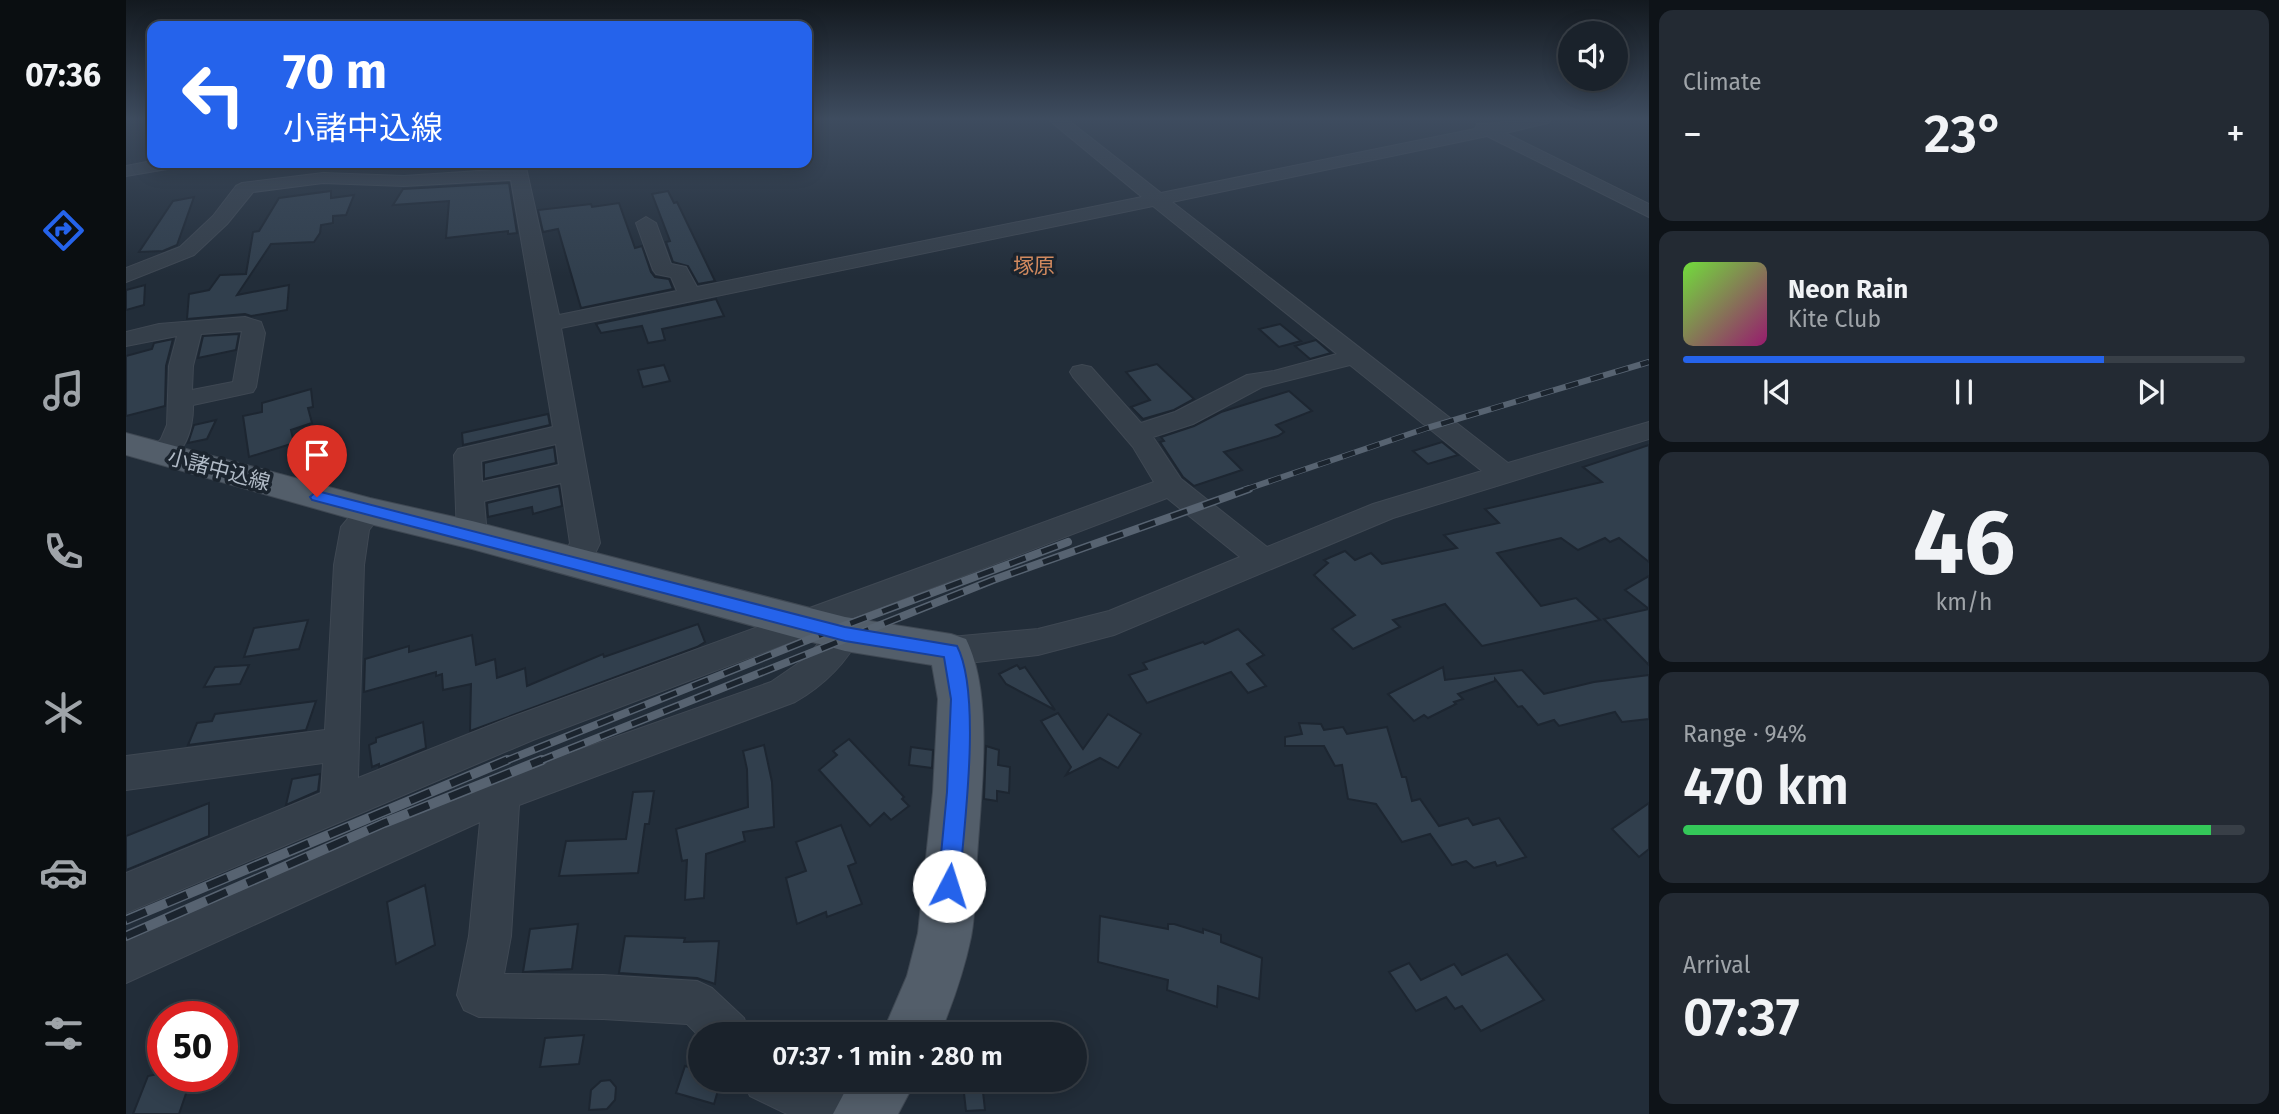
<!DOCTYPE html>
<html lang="en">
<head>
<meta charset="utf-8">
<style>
  :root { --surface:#1a222b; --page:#232a33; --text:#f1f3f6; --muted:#9fa4a9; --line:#383f47; --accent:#2563eb }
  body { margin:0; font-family:"Fira Sans","Noto Sans JP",sans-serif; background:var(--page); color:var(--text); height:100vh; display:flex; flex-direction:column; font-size:26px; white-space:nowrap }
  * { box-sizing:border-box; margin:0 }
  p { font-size:23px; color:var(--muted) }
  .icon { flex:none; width:38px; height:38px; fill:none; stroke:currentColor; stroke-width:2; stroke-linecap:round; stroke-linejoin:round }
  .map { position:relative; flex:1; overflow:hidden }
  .details { display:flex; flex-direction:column; gap:10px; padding:10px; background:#0e1318; width:630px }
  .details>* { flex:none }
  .top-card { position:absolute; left:21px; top:21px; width:665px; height:147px; border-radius:14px; box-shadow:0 4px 18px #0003,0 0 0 2px var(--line); background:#2563eb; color:#fff; overflow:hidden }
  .fabs { position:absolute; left:1432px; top:21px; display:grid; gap:14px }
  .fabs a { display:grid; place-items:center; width:70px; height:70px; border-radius:50%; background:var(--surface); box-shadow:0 4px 18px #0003,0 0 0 2px var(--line); font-size:35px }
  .speed { position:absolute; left:21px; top:1001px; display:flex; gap:14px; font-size:35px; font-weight:700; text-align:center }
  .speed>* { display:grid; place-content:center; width:91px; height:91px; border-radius:50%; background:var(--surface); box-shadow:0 4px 18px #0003,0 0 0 2px var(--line); line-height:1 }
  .speed .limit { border:10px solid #d22; background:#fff; color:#111 }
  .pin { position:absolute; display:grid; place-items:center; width:60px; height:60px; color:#fff; margin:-72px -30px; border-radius:50% 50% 50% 0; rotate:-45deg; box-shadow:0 0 7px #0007 }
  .pin .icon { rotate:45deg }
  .me { position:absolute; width:77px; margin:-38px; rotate:5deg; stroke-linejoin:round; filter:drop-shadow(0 0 5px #0008) }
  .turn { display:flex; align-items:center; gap:24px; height:147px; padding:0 21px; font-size:32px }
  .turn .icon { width:91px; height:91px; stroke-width:2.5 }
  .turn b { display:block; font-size:49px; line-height:60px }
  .big { font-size:52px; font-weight:600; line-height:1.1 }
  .details .widget { flex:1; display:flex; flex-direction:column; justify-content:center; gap:10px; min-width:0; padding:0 24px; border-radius:14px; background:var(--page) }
  .details .dial { align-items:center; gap:0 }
  .dial b { font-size:91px; line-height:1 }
  .song { display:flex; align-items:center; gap:21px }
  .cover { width:84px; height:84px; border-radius:10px; background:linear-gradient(135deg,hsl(100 70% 55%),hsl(320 70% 35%)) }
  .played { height:7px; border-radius:4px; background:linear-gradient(90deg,var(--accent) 75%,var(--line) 75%) }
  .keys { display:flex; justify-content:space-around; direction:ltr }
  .heat { display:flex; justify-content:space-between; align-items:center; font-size:38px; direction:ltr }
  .charge { height:10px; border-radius:5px; background:linear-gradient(90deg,#34c759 94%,var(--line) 0) }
  .trip { position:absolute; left:562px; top:1022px; width:399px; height:70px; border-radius:35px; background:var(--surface); box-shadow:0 4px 18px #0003,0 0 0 2px var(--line); font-weight:600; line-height:70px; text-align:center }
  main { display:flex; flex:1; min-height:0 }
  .menu { display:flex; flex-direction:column; width:126px; justify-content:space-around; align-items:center; background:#0a0e11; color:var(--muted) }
  .menu .icon { width:49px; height:49px }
  .menu .selected { color:var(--accent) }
  .menu b { font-size:32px; color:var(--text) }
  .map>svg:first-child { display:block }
  .building { fill:#313f4d; stroke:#1d2631; stroke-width:2 }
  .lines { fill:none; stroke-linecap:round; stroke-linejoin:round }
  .minor-casing { stroke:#3f4853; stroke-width:2 }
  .major-casing { stroke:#3f4853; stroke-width:2 }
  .minor { fill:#353f4a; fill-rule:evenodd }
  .major { fill:#535e6a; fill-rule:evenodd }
  .rail-far2-casing { stroke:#576371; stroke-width:6 }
  .rail-far1-casing { stroke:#576371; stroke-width:8 }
  .rail-casing { stroke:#576371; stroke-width:10 }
  .rail-far2 { stroke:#1b242e; stroke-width:4.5; stroke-dasharray:13; stroke-linecap:butt }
  .rail-far1 { stroke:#1b242e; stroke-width:5; stroke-dasharray:17; stroke-linecap:butt }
  .rail { stroke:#1b242e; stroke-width:7; stroke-dasharray:22; stroke-linecap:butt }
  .route { fill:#2563eb; stroke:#184099; stroke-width:2 }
  .labels { text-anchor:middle; stroke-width:7; stroke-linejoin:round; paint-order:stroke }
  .far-quarter-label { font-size:21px; fill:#d28a5f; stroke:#1b242e }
  .street-label { font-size:21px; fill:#b0bac6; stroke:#1b242e }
</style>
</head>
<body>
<main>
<nav class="menu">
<b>07:36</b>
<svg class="icon selected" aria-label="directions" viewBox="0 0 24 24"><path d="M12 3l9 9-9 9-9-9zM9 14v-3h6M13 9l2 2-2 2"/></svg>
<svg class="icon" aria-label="music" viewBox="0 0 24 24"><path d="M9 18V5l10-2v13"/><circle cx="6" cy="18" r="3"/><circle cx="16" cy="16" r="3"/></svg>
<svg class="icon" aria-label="phone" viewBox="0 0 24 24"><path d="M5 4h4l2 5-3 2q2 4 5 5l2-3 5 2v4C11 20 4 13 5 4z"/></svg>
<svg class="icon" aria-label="climate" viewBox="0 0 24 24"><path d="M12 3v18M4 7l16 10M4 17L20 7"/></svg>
<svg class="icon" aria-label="car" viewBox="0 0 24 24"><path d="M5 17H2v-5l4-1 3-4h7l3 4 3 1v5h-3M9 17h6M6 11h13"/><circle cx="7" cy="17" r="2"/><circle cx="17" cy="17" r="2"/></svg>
<svg class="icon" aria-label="filters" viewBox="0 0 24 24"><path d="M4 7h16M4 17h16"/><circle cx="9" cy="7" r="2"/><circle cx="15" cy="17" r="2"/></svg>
</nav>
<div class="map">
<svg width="1523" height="1114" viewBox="0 0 1523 1114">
  <rect width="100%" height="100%" fill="#222d39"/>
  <g class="building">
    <polygon points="383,183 391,233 382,234 382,231 320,238 323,201 267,205 277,189"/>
    <polygon points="205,191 205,198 228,195 220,215 207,216 207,223 195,225 194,233 188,242 145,244 111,295 163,285 161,310 125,316 119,314 61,319 63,294 83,290 94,275 120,274 127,232 133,231 153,198"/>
    <polygon points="542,191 548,203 551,202 589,281 572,284 562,266 547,262 540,242 544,241 526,194"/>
    <polygon points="68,197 51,245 37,251 13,252 47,201"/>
    <polygon points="493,203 509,248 516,246 525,272 529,277 543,279 547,289 455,308 432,229 417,232 412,210 465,204 466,207"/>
    <polygon points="19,285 18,305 0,310 0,290"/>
    <polygon points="590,299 598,316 536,329 539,340 522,343 516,326 475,333 470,324"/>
    <polygon points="1154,324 1175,341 1153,347 1133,329"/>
    <polygon points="113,334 110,350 72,358 77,336"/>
    <polygon points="47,339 40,366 39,406 0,416 0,356 26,349 28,343"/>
    <polygon points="1190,340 1205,353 1184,359 1169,346"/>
    <polygon points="1031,364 1068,399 1048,410 1017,419 1005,407 1024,400 1000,372"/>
    <polygon points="538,365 544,381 517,387 512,370"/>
    <polygon points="185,389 187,407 182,408 186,423 165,430 168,443 123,457 117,416 136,412 136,403"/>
    <polygon points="1163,391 1186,411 1150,425 1158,432 1152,436 1098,452 1116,470 1068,486 1057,477 1034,442 1038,441 1035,437 1068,426 1095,412"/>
    <polygon points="422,414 424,425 337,445 336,433"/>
    <polygon points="90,420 81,439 62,443 68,425"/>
    <polygon points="1316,442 1332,455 1302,464 1287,451"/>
    <polygon points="1523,445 1523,562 1493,538 1484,542 1479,538 1452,550 1435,538 1371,553 1415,606 1450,598 1474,620 1356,646 1319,604 1267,620 1274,627 1227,649 1206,629 1229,615 1188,575 1202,563 1198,560 1219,551 1229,560 1245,553 1256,564 1331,548 1318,535 1373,523 1359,509 1476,482 1457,467"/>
    <polygon points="428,447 430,463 358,479 358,463"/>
    <polygon points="433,486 436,506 407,514 406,507 362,517 361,503"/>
    <polygon points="1523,576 1523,609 1499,590"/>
    <polygon points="1523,609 1523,665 1478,619"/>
    <polygon points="182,620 173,649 118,657 128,628"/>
    <polygon points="572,624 579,642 571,647 344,731 345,684 317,690 316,674 310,676 310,672 238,692 239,659 283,646 283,652 346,635 350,665 369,659 371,678 399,668 401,686 477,654 478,657"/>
    <polygon points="1112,629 1138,655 1121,664 1140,686 1122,693 1105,672 1021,703 1003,675 1021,669 1017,663 1077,642 1079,644"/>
    <polygon points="123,665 114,684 78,687 89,667"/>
    <polygon points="891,665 894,669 899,667 929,710 880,684 873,674"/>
    <polygon points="1317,667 1319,680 1396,670 1418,694 1468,682 1523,675 1523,719 1496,722 1489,712 1433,726 1428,720 1412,725 1396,706 1392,707 1369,679 1369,681 1332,694 1337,699 1328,702 1330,704 1302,718 1298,715 1288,721 1262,694"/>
    <polygon points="190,701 180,730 62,745 71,723 86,721 89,714"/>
    <polygon points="932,713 957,749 982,714 1015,734 992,768 974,758 940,775 945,767 915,721"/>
    <polygon points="297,722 300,748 253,767 253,764 246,767 243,745 250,742 250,738"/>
    <polygon points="1173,723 1195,724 1198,730 1217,727 1221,734 1261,727 1276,777 1280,777 1286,801 1294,799 1313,826 1342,818 1347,825 1373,818 1400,857 1371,866 1369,862 1348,868 1340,861 1326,865 1304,834 1276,842 1250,804 1222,799 1216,765 1209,766 1198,746 1159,746 1159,737 1176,734"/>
    <polygon points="723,739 778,797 776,799 783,806 765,820 758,813 744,826 693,770 711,755 707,751"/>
    <polygon points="638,745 646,782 648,827 617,832 619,841 580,854 578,898 559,900 561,860 556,861 550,829 622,807 621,769 617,751"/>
    <polygon points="860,746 873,750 872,765 884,767 883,793 871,791 871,801 858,799"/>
    <polygon points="785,747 807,750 806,768 783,765"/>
    <polygon points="194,774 192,791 160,805 166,779"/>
    <polygon points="528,791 523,824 519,824 512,873 433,876 440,841 500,839 507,792"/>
    <polygon points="83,803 83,836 0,870 0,836"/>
    <polygon points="1523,803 1523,849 1513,857 1486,829"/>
    <polygon points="715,825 730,863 722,866 736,904 701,917 700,912 671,924 660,878 680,871 670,842"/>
    <polygon points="299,885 309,945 270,964 261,902"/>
    <polygon points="974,916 1042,929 1042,924 1048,924 1077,933 1077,929 1095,935 1095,942 1136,958 1133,999 1092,986 1091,1007 1041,990 1042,980 972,962"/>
    <polygon points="452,924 446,969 397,972 404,929"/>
    <polygon points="499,936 559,938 558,942 593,941 589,984 571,978 493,973"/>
    <polygon points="1381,954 1418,1000 1355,1031 1336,1006 1329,1009 1320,997 1290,1011 1263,972 1283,963 1295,980 1328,964 1336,975"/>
    <polygon points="458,1035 453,1064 414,1067 419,1038"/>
    <polygon points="559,1066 574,1070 574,1080 595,1080 588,1104 550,1093"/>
    <polygon points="37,1073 37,1076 66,1076 53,1114 7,1114 22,1076"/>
    <polygon points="484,1080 490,1087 489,1100 481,1109 463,1110 465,1090 475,1081"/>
    <polygon points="856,1083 859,1110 840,1111 837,1084"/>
  </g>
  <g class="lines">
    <g class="minor-casing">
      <g id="minor">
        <path d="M923,120h19l93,73 314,-64 2,-5 73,-4 -2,3 -43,10 144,71v13l-162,-81 -315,66 336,261 141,-41v17l-256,79 -279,117 -76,20 -87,10 -12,-4 -4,-10 4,-10 12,-4 87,-8 71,-18 131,-54 -73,-59 -322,123 11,4 5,9c-15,30 -37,51 -66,68l-276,103 -8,131 -7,38 99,1 94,6 15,7 32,30 6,16h-50v3l-13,-13 -84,-5 -124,-2 -15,-7 -7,-15 12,-59 11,-114 -354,161v-42l362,-159 283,-100 35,-24 27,-32 -300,114 -407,173v-40l195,-80 2,-30 -197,27v-34l199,-26 9,-165 7,-38 19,-23 10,-3 10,3 4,7 -15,19 -5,35 -6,213 151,-60 645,-236 -21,-35 -60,-70 -3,-5 3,-5 9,-2 9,2 50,56 34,-11 72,-37 27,-4 63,-17 -184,-148 -592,122 39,215 -13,27 -11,3 -11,-3 -4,-8 9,-19 -9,-60 -77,18 3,34 -5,8 -10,3 -10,-3 -5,-8 -3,-80 4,-6 95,-22 -42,-247 -107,6 -81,-3 -70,9 -26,32 -33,31 -68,27v-14l54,-21 33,-31 23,-30 6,-3 81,-10 81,3 105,-7 -2,-6h18l34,152 118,-24 -6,-14 -15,-3 -3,-4 -17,-47 10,-6 10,6 15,41 15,3 11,20 445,-90zM1224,365l132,106 -109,33 -106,43 -86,-68 -28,-42 40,-13 69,-37zM430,444l3,21 -77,17 -1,-21z"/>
        <polygon points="26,161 56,163 47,168 0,176 0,166"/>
        <path d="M119,317l16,5 4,11 -9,54 -3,5 -60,13c1,24 -11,64 -42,55l-4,-6 14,-15 6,-14 2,-59 8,-30 -51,10v-14l33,-8zM116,331l-9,51 -41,8 1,-24 8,-32z"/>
        <polygon points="617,1080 690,1080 729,1097 735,1114 661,1114 624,1096"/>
      </g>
    </g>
    <g class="major-casing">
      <g id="major">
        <path d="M0,433l244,65 102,23 373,96 106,17 15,5c28,56 15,155 11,218 -2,26 -1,54 -6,80 -7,34 -18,65 -31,97h-58l25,-58 11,-43 15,-141 5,-93 -6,-34 -87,-14 -373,-102 -102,-25 -244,-69z"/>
        <polygon points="725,1080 790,1080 772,1114 707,1114"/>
      </g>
    </g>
    <use href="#minor" class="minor"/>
    <use href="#major" class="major"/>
    <g class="rail-far2-casing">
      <polyline id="rail-far2" points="1118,490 1301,428 1523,362"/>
    </g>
    <g class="rail-far1-casing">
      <g id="rail-far1">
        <polyline points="377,762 704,631 942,542"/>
        <polyline points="411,762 867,580 1123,489"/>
      </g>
    </g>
    <g class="rail-casing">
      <g id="rail">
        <polyline points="0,920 381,760"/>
        <polyline points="0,936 258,823 416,760"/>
      </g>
    </g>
    <use href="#rail-far2" class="rail-far2"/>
    <use href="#rail-far1" class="rail-far1"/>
    <use href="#rail" class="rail"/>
  </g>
  <linearGradient id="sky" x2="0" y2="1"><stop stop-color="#13191f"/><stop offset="0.43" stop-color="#3e4c5f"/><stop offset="1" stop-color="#3e4c5f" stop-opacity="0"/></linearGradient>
  <rect width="1523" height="276" fill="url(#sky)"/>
  <path class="route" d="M191,491l528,136 112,19c25,48 7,183 2,240l-3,7 -7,4 -8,-4 -3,-7 9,-94 4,-93 -7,-42 -99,-16 -533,-141 -2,-3z"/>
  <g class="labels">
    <g class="far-quarter-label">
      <text x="908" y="273">塚原</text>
    </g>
    <g class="street-label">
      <text transform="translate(93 470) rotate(15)" y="7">小諸中込線</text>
    </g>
  </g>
</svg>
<div class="fabs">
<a><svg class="icon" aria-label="sound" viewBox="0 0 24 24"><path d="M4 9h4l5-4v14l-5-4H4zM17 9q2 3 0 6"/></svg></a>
</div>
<div class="speed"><div class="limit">50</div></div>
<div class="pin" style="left:191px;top:497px;background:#d93025"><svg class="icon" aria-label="arrive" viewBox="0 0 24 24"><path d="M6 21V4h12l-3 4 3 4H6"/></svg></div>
<svg class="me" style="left:823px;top:886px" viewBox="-20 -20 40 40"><circle r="19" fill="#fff"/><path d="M0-13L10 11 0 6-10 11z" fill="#2563eb"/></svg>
<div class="trip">07:37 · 1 min · 280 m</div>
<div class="top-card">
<div class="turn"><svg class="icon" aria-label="left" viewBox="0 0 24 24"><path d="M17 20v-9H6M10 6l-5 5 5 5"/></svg><div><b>70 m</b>小諸中込線</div></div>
</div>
</div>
<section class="details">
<div class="widget"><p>Climate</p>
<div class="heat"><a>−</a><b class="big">23°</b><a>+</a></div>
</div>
<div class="widget">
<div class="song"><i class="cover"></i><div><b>Neon Rain</b><p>Kite Club</p></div></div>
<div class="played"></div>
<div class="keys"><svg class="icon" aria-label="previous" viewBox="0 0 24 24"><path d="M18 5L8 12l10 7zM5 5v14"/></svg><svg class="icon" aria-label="pause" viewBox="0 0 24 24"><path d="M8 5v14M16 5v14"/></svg><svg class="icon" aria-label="next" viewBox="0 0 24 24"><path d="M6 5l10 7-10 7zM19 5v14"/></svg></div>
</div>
<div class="widget dial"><b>46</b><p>km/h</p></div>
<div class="widget"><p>Range · 94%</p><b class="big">470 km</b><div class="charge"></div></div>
<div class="widget"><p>Arrival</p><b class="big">07:37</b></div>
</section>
</main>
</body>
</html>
